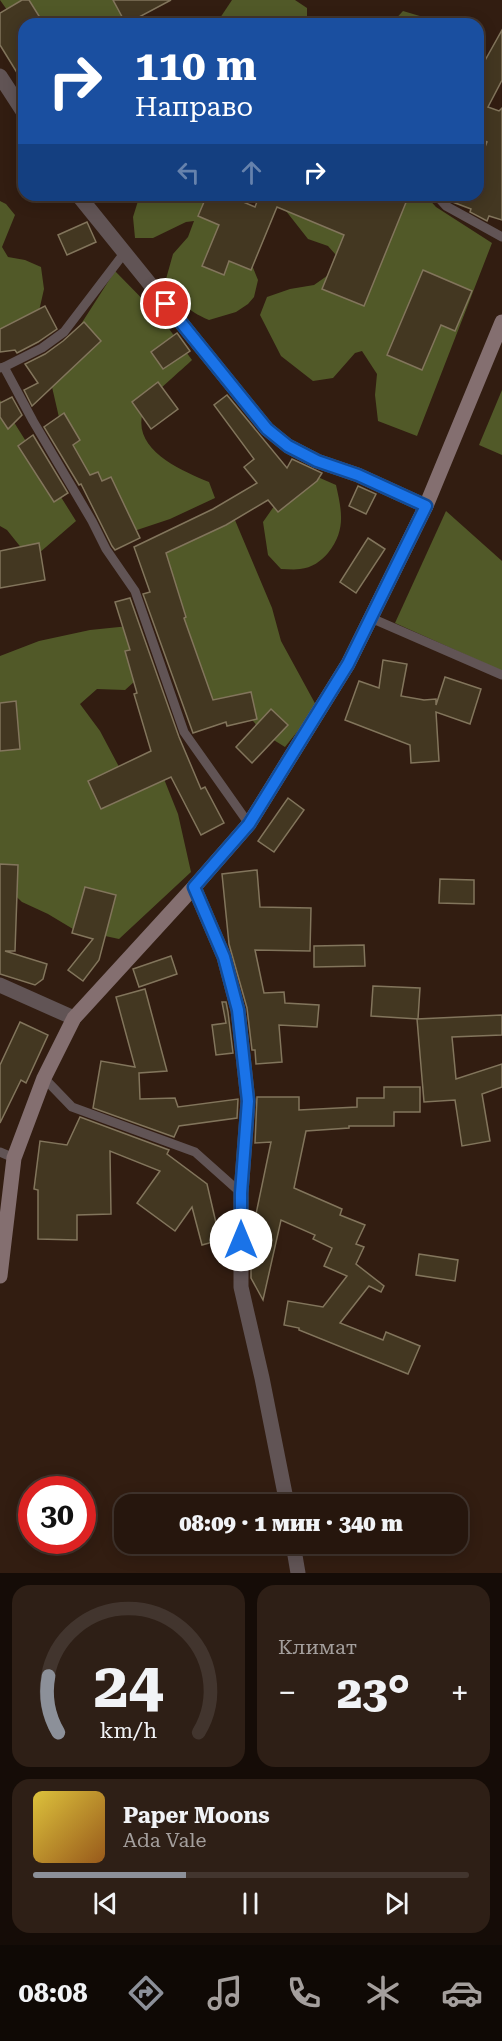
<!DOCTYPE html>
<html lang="ru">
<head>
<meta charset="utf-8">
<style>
  :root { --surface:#26160d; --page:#2e1f16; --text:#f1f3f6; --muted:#a49f9d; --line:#42352e; --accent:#8c9099 }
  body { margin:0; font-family:"Roboto Serif",serif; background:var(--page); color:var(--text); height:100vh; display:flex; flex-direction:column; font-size:22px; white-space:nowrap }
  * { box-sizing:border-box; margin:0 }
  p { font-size:20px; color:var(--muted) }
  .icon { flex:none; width:33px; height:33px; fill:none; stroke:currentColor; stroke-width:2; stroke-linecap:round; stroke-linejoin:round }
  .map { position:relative; height:1573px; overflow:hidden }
  .details { display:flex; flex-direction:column; gap:12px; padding:12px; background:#150c07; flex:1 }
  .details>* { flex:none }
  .top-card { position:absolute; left:18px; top:18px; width:466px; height:183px; border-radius:18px; box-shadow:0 3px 15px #0003,0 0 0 2px var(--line); background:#1a4fa0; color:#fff; overflow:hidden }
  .speed { position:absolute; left:18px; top:1476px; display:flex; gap:12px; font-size:30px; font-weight:700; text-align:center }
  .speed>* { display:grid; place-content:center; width:78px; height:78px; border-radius:50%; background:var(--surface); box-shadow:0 3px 15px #0003,0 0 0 2px var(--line); line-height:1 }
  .speed .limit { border:9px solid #d22; background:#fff; color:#111 }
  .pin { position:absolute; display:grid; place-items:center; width:51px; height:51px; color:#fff; margin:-26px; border:3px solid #fff; border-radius:50%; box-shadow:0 2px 6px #0007 }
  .me { position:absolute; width:66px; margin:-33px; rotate:0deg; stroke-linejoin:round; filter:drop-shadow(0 0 4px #0008) }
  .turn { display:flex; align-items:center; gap:21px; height:126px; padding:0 18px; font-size:27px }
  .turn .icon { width:78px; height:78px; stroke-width:2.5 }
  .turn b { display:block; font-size:42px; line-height:51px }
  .lanes { display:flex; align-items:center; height:57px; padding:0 18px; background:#0003; justify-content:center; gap:30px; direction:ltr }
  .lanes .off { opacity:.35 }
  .big { font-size:45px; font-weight:800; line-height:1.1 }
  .details .card { flex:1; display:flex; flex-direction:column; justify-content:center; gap:9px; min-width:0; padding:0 21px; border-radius:18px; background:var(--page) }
  .details .dial { align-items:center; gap:0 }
  .dial svg { height:156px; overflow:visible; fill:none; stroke:var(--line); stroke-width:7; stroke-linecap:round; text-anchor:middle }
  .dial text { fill:var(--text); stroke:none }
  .song { display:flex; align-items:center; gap:18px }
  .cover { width:72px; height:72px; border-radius:9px; background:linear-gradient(135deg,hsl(50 70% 55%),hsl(30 70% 35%)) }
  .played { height:6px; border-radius:3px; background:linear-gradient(90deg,var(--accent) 35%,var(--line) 35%) }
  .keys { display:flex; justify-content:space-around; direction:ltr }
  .heat { display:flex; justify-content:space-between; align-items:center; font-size:33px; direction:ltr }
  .details .tiles { flex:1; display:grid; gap:12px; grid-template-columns:1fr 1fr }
  .card:last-child { grid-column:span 2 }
  .trip { position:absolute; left:114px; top:1494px; width:354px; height:60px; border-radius:18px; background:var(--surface); box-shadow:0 3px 15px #0003,0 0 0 2px var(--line); font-weight:800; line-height:60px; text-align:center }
  .tab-bar { display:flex; height:96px; justify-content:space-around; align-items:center; background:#0f0905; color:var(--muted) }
  .tab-bar .icon { width:42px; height:42px }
  .tab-bar .selected { color:var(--accent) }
  .tab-bar b { font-size:27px; color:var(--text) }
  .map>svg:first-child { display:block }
  .forest { fill:#515928 }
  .building { fill:#433721; stroke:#82755c; stroke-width:1.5 }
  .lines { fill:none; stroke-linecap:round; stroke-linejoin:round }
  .lane { stroke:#615455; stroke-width:9 }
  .street { stroke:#615455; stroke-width:15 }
  .secondary { stroke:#846f70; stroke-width:15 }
  .route-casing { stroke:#114b97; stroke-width:15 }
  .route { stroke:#1a73e8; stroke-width:10 }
</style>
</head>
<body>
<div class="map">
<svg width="502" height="1573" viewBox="0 0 502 1573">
  <rect width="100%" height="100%" fill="#321d11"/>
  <g class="forest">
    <polygon points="0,0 166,0 118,24 24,24 24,34"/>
    <polygon points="232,0 295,0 307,8 307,24 216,24"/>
    <polygon points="403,11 440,22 444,24 391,24"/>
    <path d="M138,195h74l26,36 20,49 -4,17 -6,7 -12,8 -27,8c-23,-10 -31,-19 -43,-41l7,-25 15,-17 6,-16 -8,1 -33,16h-18l-2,-21 5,-16z"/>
    <polygon points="294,195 425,195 436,207 492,243 417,436 378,421 375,395 377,374 362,351 355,353 333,378 313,381 281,356 260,315 267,297 290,289 314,285 344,264 328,246 308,239 286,211"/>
    <polygon points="0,201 6,204 15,215 2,247 8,257 25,260 41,267 44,289 37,320 0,333"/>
    <path d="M115,271l46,47 31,42c-8,8 -44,38 -47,46 -18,42 34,63 64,76l6,16 -45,21 -48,16 -58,-96 -15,-65z"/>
    <polygon points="502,390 502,455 479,445"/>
    <polygon points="0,400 76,521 31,560 7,530 0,526"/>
    <path d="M304,471l32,14c6,27 10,45 -8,68 -7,8 -16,15 -28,16 -6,1 -13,0 -19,0l-13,-14 -5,-33 21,-30z"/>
    <polygon points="446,511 502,561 502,671 395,623"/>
    <polygon points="232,513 272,608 281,641 317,707 285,747 264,734 242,708 203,716 152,548"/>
    <polygon points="129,626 145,672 125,690 97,689 80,704 100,731 126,780 160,769 178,814 191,872 119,939 73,929 48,914 22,902 0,881 0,656 39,641 90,630"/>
  </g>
  <g class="building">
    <polygon points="22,0 29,0 44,24 24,24 24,84 0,45 0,13"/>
    <polygon points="113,0 171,0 126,24"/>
    <polygon points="502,30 502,80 488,107 499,111 502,108 502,220 489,216 487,221 470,212 471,209 450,201 445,195 478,195 478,165 487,142 478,138 478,73"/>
    <polygon points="207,195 227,195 255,207 258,199 249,195 409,195 364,306 322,289 344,235 277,207 251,270 229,261 224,275 202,266 219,225 198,216"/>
    <polygon points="87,222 96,242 67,255 58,235"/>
    <polygon points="423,270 472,291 455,331 441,325 422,370 387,355"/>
    <polygon points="45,306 57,329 38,342 17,353 15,350 0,352 0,329"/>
    <polygon points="84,322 101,341 32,406 24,390 38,383 25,364 45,354 63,341"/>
    <polygon points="177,333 190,351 163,369 151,352"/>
    <polygon points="158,382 178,409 151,429 132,402"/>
    <polygon points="227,395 287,468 292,459 322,473 317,481 278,512 268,500 226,525 166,553 186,617 184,618 213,700 251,692 257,719 227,726 226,722 193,733 143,594 150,592 134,547 213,509 257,483 244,467 254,459 214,405"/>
    <polygon points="12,397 22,415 8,429 0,417 0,403"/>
    <polygon points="64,413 80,440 73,445 90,475 98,472 102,481 111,477 140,538 115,550 112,546 81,484 79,485 44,427"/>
    <polygon points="33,435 68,493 54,502 18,446"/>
    <polygon points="358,486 376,494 366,514 349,506"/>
    <polygon points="368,538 385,549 356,593 340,582"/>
    <polygon points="39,543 45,580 0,588 0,551"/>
    <polygon points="130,598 179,737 201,789 205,787 224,823 201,835 171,777 101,809 88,781 151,751 134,694 137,693 125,651 130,650 115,602"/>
    <polygon points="383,660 407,664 401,696 424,700 436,699 436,705 445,677 481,689 470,724 436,712 439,761 411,763 410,745 345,720 359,681 379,688"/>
    <polygon points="16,701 20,749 0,751 0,703"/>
    <polygon points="271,709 288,725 252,763 236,747"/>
    <polygon points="288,798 304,810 274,852 258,841"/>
    <polygon points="0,864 18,865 15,951 5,951 47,964 43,979 35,985 0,974"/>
    <polygon points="257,870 260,907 311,908 310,951 255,950 264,993 284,992 285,1003 319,1005 317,1027 279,1025 282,1062 256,1064 255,1050 252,1050 247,1008 229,944 222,874"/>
    <polygon points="440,879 474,880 474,904 439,903"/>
    <polygon points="85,887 116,895 99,960 83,981 68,970 93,939 72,933"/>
    <polygon points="364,945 365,966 314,967 314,946"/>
    <polygon points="171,956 177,974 139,987 133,969"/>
    <polygon points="373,986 420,988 418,1019 371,1016"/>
    <polygon points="145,989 167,1071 139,1073 140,1099 175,1098 178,1107 238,1099 237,1118 179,1126 174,1137 93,1108 101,1061 135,1067 116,997"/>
    <polygon points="222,1002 226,1002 228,1012 233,1053 216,1055 212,1025 226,1023"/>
    <polygon points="502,1015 502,1035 452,1037 456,1079 502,1064 502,1087 482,1094 490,1141 462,1146 455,1100 424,1102 417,1019"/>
    <polygon points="20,1022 48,1035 26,1083 21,1080 0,1123 0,1065"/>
    <polygon points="384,1087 420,1087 420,1112 394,1112 394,1126 349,1126 349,1128 306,1131 294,1188 342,1209 340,1215 365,1225 356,1244 364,1247 356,1264 384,1286 381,1292 369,1286 340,1323 383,1340 386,1332 420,1346 408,1374 299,1330 299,1328 284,1325 288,1301 323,1307 347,1276 324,1266 332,1248 313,1239 315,1235 281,1220 263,1300 251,1278 251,1238 271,1142 255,1143 257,1097 299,1097 299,1110 357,1107 357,1098 384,1098"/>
    <polygon points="80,1117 169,1150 167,1154 207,1184 220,1240 202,1245 192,1207 175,1231 137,1203 160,1171 110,1151 111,1214 77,1215 77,1240 38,1239 38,1190 34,1189 40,1141 67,1145"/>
    <polygon points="419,1254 458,1260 455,1281 416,1275"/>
  </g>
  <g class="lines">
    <g class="lane">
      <polyline points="436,195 446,206 502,237"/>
      <polyline points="4,367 42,348 64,332 125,252"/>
      <polyline points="0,368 4,367 33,421 92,521 106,549 135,591 184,732 249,824"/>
      <polyline points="371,618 502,675"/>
      <polyline points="44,1078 72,1107 195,1152 241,1193"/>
      <polyline points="0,1152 14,1158"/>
    </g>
    <g class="street">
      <polyline points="0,76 24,113"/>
      <polyline points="78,195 267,429 288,446 317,461 358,475 426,506"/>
      <polyline points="194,887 224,957 238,1010 248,1101 241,1193 241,1287 262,1378 287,1504"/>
      <polyline points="0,985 74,1018"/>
      <polyline points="293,1544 298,1573"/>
    </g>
    <polyline class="secondary" points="0,1276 14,1158 44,1078 74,1018 194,887 249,824 348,664 426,506 502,322"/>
  </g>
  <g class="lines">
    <g class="route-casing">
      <polyline id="route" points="166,304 267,429 288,446 317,461 358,475 426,506 348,664 249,824 194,887 224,957 238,1010 248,1101 241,1193 241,1240"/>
    </g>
    <use href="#route" class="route"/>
  </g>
</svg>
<div class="speed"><div class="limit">30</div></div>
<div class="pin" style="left:166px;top:304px;background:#d93025"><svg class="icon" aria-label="arrive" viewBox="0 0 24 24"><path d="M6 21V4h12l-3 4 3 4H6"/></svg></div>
<svg class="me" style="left:241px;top:1240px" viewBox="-20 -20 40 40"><circle r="19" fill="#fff"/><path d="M0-13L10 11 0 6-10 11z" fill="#1a73e8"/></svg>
<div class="trip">08:09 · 1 мин · 340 m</div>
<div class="top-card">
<div class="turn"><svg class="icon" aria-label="right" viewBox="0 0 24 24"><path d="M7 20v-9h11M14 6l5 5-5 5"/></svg><div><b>110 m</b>Направо</div></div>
<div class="lanes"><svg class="icon off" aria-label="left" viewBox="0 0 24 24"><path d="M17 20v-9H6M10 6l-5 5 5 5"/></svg><svg class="icon off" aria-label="ahead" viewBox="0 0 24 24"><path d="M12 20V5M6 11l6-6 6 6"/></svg><svg class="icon" aria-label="right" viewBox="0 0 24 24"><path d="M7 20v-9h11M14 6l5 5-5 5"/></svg></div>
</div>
</div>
<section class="details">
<div class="tiles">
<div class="card dial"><svg viewBox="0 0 100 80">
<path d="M14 69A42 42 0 1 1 86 69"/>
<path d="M14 69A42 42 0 0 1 9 40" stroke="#8c9099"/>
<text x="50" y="56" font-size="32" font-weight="700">24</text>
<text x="50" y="72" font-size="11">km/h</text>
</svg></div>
<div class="card"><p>Климат</p>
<div class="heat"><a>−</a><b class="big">23°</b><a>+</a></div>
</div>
<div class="card">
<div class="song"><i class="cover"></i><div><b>Paper Moons</b><p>Ada Vale</p></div></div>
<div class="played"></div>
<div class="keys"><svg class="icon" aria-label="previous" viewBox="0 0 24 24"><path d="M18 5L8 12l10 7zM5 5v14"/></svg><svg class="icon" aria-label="pause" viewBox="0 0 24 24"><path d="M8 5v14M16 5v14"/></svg><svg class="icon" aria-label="next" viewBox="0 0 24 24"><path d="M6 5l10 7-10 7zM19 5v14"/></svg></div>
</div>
</div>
</section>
<nav class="tab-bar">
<b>08:08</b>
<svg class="icon selected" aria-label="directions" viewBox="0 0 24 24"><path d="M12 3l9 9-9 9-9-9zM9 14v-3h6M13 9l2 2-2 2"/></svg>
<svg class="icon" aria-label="music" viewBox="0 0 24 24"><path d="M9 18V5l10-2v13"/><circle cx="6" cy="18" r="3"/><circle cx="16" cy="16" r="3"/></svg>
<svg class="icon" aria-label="phone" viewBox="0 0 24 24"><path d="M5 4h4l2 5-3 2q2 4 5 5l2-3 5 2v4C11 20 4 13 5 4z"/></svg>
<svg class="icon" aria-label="climate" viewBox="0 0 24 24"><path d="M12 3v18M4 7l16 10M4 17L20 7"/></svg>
<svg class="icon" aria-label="car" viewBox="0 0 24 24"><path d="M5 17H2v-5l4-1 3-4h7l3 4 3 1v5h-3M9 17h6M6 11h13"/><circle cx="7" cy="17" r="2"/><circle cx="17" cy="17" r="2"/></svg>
</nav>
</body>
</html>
